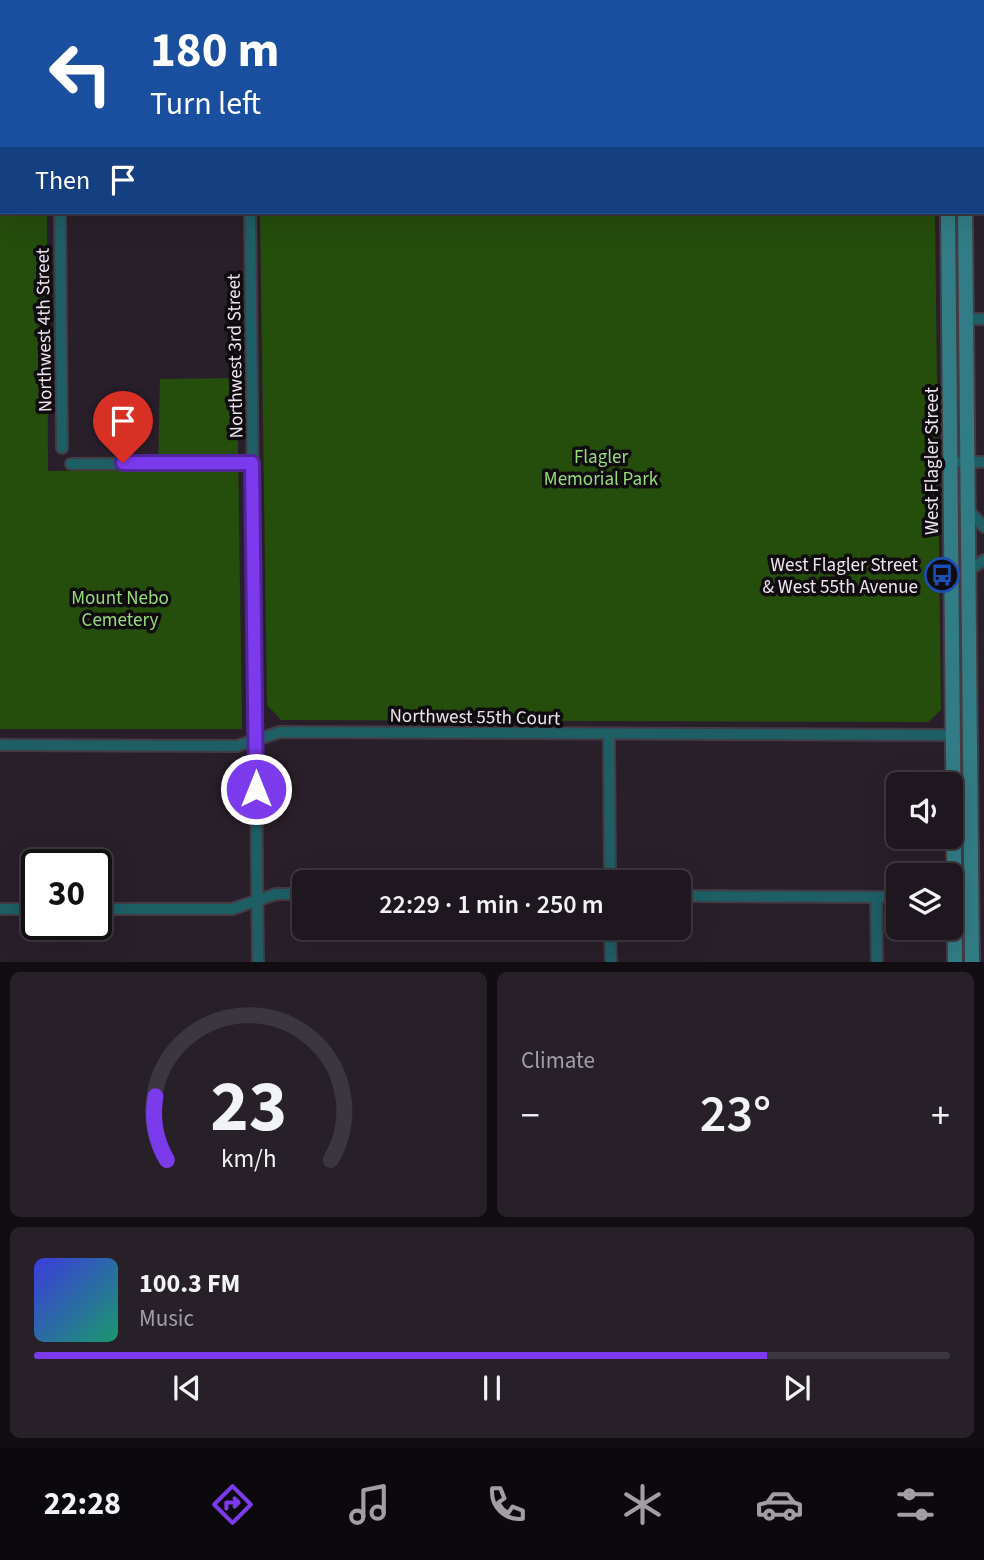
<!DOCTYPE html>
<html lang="en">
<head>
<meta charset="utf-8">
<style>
  :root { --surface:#1f1720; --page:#272029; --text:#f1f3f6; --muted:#a19fa5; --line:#3c363e; --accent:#7c3aed }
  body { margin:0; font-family:"Source Sans 3",sans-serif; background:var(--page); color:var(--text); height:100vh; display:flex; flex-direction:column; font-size:26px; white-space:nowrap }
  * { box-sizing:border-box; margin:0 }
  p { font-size:23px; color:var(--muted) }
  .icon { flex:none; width:38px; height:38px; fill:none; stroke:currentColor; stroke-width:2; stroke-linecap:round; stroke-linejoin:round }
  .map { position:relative; height:962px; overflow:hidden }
  .drawer { display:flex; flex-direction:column; gap:10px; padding:10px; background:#110d12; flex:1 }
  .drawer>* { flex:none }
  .banner { position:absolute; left:0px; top:0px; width:985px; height:214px; box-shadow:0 7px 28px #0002,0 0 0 2px var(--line); background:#1a4fa0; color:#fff; overflow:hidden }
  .tools { position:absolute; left:886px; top:772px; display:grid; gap:14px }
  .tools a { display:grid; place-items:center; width:77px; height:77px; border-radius:10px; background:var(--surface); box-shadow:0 7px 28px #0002,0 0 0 2px var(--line); font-size:35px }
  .speed { position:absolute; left:21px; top:849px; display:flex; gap:14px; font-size:35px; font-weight:700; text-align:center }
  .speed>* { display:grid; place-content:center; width:91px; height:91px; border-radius:50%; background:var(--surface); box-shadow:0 7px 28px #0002,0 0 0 2px var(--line); line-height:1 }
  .speed .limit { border:4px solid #111; border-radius:10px; background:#fff; color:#111 }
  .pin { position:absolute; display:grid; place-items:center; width:60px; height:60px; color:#fff; margin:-72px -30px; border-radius:50% 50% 50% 0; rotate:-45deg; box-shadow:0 0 7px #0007 }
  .pin .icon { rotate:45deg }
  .me { position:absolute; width:77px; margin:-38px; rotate:0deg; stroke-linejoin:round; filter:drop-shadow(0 0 5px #0008) }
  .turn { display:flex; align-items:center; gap:24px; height:147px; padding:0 35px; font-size:32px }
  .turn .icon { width:91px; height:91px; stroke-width:2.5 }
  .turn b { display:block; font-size:49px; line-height:60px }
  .then { display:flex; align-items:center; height:66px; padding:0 35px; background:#0003; gap:14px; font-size:26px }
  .big { font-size:52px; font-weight:600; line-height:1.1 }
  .drawer .tile { flex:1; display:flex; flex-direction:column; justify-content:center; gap:10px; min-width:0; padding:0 24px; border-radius:10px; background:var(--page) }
  .drawer .dial { align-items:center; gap:0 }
  .dial svg { height:182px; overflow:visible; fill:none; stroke:var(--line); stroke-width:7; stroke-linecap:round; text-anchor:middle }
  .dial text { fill:var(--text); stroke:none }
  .song { display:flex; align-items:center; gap:21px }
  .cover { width:84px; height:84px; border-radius:10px; background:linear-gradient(135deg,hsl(240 70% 55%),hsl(160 70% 35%)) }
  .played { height:7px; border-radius:4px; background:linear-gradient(90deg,var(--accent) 80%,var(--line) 80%) }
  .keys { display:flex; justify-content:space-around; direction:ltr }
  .heat { display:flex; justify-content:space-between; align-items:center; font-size:38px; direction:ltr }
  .drawer .tiles { flex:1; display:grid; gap:10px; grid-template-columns:1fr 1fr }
  .tile:last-child { grid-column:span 2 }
  .trip { position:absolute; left:292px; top:870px; width:399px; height:70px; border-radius:10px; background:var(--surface); box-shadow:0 7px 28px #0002,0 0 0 2px var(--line); font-weight:600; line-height:70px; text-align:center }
  .menu { display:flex; height:112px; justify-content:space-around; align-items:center; background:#0c090d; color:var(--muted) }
  .menu .icon { width:49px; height:49px }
  .menu .on { color:var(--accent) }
  .menu b { font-size:32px; color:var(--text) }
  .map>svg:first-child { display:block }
  .green { fill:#254d0c }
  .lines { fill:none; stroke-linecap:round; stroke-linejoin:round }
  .minor-casing { stroke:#443b45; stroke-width:14 }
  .secondary-casing { stroke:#443b45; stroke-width:18 }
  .minor { stroke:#1e5f66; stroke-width:10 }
  .secondary { stroke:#327d85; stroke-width:14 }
  .route-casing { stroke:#51269a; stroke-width:18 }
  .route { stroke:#7c3aed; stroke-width:12 }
  .labels { text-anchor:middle; stroke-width:7; stroke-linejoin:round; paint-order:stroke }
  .street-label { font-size:19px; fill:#ebe5ec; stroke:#0f0b0f }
  .park-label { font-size:19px; fill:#96dc77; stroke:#0f0b0f }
  .poi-label { font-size:19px; fill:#ebe5ec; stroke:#0f0b0f; text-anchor:end }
</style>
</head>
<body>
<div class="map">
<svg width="984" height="962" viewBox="0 0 984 962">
  <rect width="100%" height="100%" fill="#291f2a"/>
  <g class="green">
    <polygon points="260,212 935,212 941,710 928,722 281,720 267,705"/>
    <polygon points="47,215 48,471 158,470 160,379 237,378 242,729 0,729 0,216"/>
  </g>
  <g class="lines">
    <g class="minor-casing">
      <g id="minor">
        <polyline points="158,0 158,2"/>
        <polyline points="335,0 335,2"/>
        <polyline points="512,0 512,2"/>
        <polyline points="717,0 717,2"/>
        <polyline points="0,92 2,92"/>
        <polyline points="60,212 62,448"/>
        <polyline points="250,212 258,962"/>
        <polyline points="966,319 984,319"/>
        <polyline points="960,462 984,462"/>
        <polyline points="71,464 252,463"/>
        <polyline points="968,510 984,527"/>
        <polyline points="968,571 984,560"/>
        <polyline points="609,735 610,882"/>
        <polyline points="0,745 237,746 280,732 953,735"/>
        <polyline points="679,896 898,897"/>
        <polyline points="876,897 877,962"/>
        <polyline points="0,909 37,909"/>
        <polyline points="96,909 232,909 276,894 304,894"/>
        <polyline points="610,928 611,962"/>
      </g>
    </g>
    <g class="secondary-casing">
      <g id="secondary">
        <polyline points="946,0 946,2"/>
        <polyline points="963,0 963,2"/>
        <polyline points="948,212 955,962"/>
        <polyline points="965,212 972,962"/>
      </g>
    </g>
    <use href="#minor" class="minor"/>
    <use href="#secondary" class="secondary"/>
  </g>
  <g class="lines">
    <g class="route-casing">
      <polyline id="route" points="123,463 252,463 256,789"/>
    </g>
    <use href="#route" class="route"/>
  </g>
  <defs>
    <g id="bus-ring" transform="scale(1.75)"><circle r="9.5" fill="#0f0b0f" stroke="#1a4fb4" stroke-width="1.5"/><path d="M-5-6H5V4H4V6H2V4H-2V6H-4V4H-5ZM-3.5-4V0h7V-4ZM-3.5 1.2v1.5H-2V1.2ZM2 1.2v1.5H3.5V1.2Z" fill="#1a4fb4"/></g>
  </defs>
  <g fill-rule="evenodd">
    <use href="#bus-ring" x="942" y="575"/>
  </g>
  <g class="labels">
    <g class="street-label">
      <text transform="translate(43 330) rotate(-91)" y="7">Northwest 4th Street</text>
      <text transform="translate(234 356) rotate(-91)" y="7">Northwest 3rd Street</text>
      <text transform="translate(931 461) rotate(-90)" y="7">West Flagler Street</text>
      <text transform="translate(475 716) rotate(1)" y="7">Northwest 55th Court</text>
    </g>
    <g class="park-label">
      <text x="601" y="463">Flagler<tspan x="601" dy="22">Memorial Park</tspan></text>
      <text x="120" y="604">Mount Nebo<tspan x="120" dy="22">Cemetery</tspan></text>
    </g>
    <g class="poi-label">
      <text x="918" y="571">West Flagler Street<tspan x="918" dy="22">&amp; West 55th Avenue</tspan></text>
    </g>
  </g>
</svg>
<div class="tools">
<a><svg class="icon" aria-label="sound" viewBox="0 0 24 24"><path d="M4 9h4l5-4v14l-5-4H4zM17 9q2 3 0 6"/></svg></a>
<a><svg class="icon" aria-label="layers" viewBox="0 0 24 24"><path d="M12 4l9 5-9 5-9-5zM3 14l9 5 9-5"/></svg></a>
</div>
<div class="speed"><div class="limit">30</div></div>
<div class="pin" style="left:123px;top:463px;background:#d93025"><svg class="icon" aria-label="arrive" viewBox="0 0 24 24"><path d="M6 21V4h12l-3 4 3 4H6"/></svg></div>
<svg class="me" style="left:256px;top:789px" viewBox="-20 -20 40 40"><circle r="17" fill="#7c3aed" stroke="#fff" stroke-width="3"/><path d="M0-11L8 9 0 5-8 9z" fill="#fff"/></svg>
<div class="trip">22:29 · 1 min · 250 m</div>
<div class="banner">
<div class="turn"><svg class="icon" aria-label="left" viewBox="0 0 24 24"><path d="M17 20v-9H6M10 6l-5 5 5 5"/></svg><div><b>180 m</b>Turn left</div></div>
<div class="then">Then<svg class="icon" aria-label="arrive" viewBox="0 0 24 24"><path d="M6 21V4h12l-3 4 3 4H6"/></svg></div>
</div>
</div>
<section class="drawer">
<div class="tiles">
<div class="tile dial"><svg viewBox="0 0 100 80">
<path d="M14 69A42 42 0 1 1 86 69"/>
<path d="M14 69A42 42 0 0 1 9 41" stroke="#7c3aed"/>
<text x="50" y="56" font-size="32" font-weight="700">23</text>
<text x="50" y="72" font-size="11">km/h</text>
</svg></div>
<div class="tile"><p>Climate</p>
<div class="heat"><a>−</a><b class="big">23°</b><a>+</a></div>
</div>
<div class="tile">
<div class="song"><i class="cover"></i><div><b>100.3 FM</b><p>Music</p></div></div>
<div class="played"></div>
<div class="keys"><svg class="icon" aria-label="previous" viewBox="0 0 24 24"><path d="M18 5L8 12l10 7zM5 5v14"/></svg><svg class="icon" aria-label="pause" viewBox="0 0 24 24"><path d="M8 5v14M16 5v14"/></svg><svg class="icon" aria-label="next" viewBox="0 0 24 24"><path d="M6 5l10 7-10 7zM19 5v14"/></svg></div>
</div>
</div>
</section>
<nav class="menu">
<b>22:28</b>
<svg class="icon on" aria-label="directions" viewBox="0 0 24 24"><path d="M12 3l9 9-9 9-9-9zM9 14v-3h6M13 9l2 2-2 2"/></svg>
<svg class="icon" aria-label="music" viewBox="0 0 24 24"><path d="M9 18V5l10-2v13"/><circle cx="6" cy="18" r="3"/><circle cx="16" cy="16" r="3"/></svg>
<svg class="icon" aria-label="phone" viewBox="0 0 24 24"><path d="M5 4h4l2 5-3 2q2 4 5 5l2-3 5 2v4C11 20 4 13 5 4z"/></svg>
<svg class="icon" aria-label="climate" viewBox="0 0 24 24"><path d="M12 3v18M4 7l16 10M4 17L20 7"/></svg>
<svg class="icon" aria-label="car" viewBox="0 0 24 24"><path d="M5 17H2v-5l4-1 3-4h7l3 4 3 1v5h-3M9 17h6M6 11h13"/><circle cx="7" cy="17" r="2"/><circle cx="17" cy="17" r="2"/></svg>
<svg class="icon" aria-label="filters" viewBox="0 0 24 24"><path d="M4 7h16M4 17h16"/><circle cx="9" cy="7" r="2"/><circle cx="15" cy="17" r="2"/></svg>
</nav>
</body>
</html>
